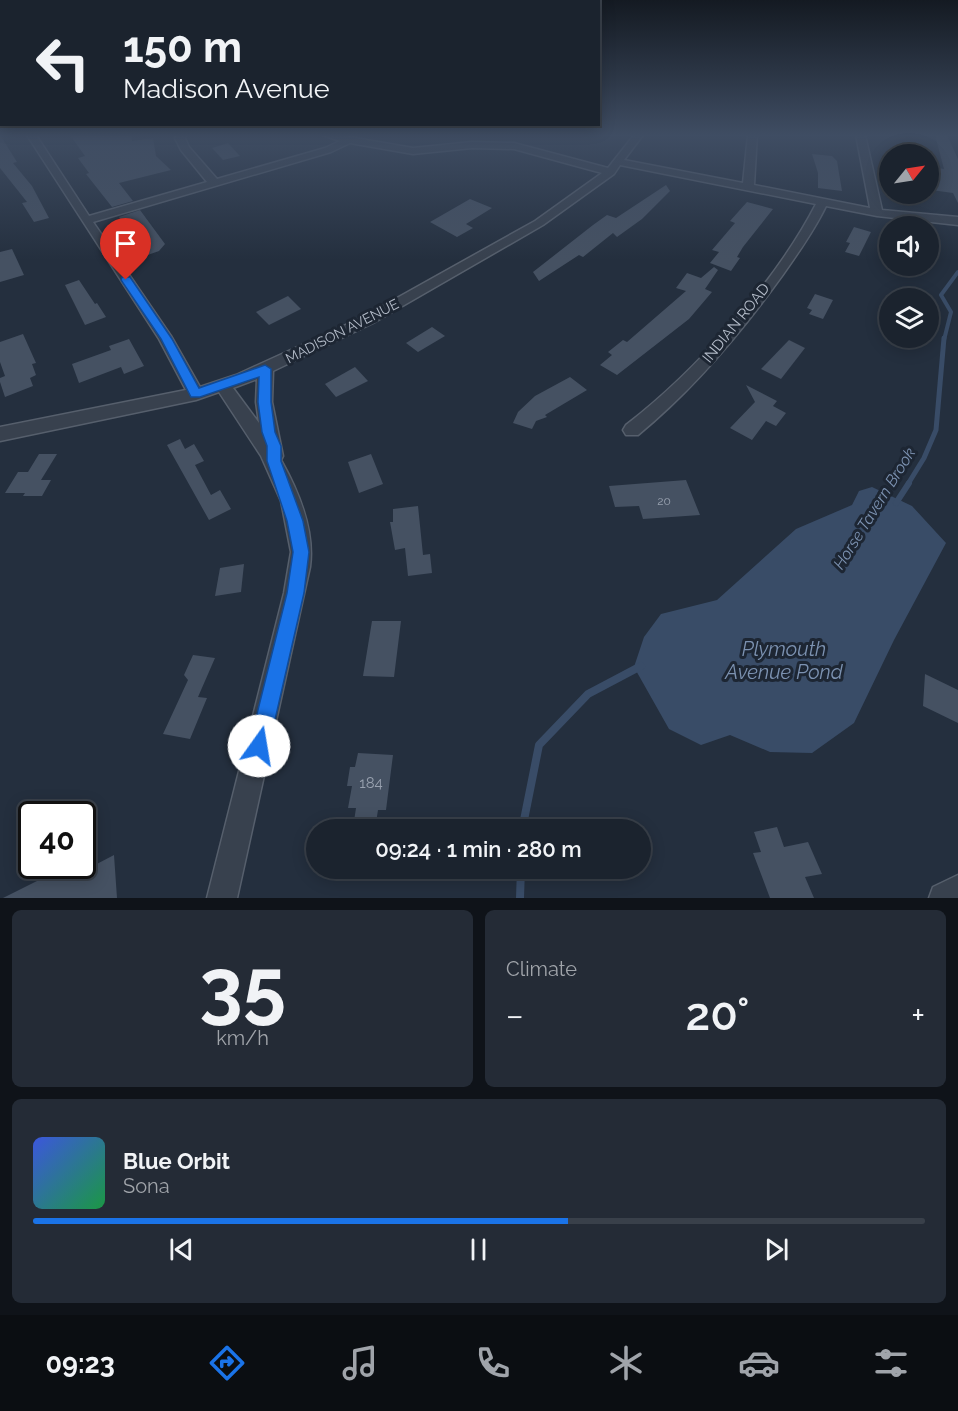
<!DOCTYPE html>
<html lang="en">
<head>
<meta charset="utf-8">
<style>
  :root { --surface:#1b232e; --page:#242b36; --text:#f1f3f6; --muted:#a0a4aa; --line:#39404a; --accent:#1a73e8 }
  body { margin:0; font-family:Raleway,sans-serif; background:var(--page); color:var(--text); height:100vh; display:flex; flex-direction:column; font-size:22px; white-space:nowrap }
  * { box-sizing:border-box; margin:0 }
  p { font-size:20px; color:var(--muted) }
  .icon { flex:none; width:33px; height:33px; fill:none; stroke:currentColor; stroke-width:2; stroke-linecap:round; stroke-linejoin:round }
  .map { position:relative; height:898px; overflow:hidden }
  .side { display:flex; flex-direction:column; gap:12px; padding:12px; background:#0f1319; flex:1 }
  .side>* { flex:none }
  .guide { position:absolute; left:0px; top:0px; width:600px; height:126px; box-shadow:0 3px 15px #0003,0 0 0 2px var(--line); background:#1b232e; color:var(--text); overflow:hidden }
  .needle { width:39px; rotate:60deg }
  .fabs { position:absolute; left:879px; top:144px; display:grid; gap:12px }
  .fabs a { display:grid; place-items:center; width:60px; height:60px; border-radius:50%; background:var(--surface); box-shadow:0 3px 15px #0003,0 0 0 2px var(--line); font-size:30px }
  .speed { position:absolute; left:18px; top:801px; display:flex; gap:12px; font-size:30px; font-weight:700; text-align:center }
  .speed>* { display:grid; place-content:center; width:78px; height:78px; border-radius:50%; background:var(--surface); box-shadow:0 3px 15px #0003,0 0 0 2px var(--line); line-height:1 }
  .speed .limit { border:3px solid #111; border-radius:9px; background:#fff; color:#111 }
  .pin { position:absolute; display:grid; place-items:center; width:51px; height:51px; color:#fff; margin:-62px -26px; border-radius:50% 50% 50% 0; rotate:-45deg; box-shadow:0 0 6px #0007 }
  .pin .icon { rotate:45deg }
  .me { position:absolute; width:66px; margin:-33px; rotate:13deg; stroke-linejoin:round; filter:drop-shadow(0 0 4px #0008) }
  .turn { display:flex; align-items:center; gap:21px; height:126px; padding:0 24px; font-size:27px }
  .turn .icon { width:78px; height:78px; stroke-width:2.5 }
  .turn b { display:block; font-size:42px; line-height:51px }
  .big { font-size:45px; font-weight:600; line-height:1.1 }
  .side .widget { flex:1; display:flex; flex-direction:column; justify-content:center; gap:9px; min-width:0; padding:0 21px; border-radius:9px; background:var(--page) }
  .side .dial { align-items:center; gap:0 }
  .dial b { font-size:78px; line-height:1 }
  .song { display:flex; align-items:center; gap:18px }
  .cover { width:72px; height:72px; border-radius:9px; background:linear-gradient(135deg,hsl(230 70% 55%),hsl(140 70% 35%)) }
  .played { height:6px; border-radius:3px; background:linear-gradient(90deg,var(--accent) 60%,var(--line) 60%) }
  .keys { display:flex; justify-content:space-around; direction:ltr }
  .heat { display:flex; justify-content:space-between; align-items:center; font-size:33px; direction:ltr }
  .side .tiles { flex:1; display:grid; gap:12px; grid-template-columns:1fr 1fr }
  .widget:last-child { grid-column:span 2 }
  .trip { position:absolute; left:306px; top:819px; width:345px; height:60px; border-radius:30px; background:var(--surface); box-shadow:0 3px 15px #0003,0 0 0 2px var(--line); font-weight:600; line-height:60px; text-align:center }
  .tab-bar { display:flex; height:96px; justify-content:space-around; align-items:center; background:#0b0e12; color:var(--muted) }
  .tab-bar .icon { width:42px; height:42px }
  .tab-bar .on { color:var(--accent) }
  .tab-bar b { font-size:27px; color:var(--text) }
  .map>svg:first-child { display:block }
  .water { fill:#394c67 }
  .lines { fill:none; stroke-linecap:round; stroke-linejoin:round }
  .stream-far3 { stroke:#394c67; stroke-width:4 }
  .stream-far2 { stroke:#394c67; stroke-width:5 }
  .stream-far1 { stroke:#394c67; stroke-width:6 }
  .stream { stroke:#394c67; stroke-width:8 }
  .building { fill:#455162 }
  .minor-casing { stroke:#565f6c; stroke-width:3 }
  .minor { fill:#38414e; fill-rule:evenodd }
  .route { fill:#1a73e8; stroke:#114b97; stroke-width:1.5 }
  .labels { text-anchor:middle; stroke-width:6; stroke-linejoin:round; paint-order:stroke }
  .number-label { font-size:12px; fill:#98a1af }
  .far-street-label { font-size:14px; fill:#b4bcc9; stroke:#1d2633 }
  .street-label { font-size:15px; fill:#b4bcc9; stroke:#1d2633 }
  .near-number-label { font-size:15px; fill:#98a1af }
  .water-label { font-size:16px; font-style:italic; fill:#7c92b1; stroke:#1d2633 }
  .near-water-label { font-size:20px; font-style:italic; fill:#7c92b1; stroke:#1d2633 }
</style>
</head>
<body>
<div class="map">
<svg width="958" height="898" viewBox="0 0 958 898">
  <rect width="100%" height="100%" fill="#242f3e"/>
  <polygon class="water" points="872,487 912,506 946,543 894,640 854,723 812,753 770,752 730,735 701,745 669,729 634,667 644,637 661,614 717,600 796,529 852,505 859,491"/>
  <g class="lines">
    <polyline class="stream-far3" points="944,340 951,312 941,295 958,272"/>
    <polyline class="stream-far2" points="908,484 924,458 936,430 944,338"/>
    <g class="stream-far1">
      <polyline points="896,503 909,483"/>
      <polyline points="639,667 641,666"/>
    </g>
    <g class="stream">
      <polyline points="522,830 539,745 588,694 641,666"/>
      <polyline points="520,898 521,868"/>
    </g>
  </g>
  <g class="building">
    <polygon points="0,135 17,162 13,163 32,186 49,218 34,222 22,203 27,202 0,168"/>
    <polygon points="70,135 131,135 132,141 153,138 156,156 171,170 119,183 133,201 112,207 86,174 89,173 78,158 85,156"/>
    <polygon points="935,135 947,135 958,159 958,203 953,193 931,190 928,184 928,166 944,169"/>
    <polygon points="228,143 240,156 223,160 212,148"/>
    <polygon points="812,154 832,156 837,161 842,191 818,188 818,173"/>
    <polygon points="666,185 670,191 642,219 617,237 613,233 583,257 579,255 539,281 533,272 593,225 607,215 616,218"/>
    <polygon points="470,199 492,208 466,224 473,228 457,237 430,222"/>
    <polygon points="747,202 773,209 743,247 737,257 740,258 731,271 710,263 719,252 712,250 735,223 730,221"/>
    <polygon points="140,210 165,244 159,251 142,257 120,222 122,221 119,217"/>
    <polygon points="854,227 871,232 859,256 845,252 850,243 846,242"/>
    <polygon points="12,249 24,275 0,282 0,252"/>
    <polygon points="714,267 718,270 705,289 712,292 689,319 617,375 600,365 612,355 608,352 623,340 627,342 686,291 676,288 687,273 701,278"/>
    <polygon points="79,280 95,304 97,303 106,317 85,325 65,285"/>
    <polygon points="815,294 833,300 823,319 809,314 812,310 807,308"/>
    <polygon points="288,296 301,309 269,325 256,312"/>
    <polygon points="432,327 445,336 418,352 406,343"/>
    <polygon points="23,334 36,363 32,364 36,375 30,378 33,386 5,397 0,382 0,378 5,376 0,362 0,342"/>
    <polygon points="129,339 144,366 124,374 121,367 79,383 72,364 111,350 109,346"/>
    <polygon points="789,340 805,348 781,379 761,369"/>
    <polygon points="355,367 368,381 336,397 325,384"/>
    <polygon points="570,377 587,390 545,415 547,417 536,421 532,429 513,423 518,412 535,396"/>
    <polygon points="746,385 777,401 773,406 786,413 776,426 766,421 752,440 730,428 755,402"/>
    <polygon points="180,439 185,449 194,444 204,461 195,465 211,495 220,490 231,509 209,520 167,445"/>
    <polygon points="39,454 57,454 41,480 51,480 42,496 23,496 25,493 5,493 18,472 28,472"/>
    <polygon points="371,454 383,484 359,493 348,462"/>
    <polygon points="686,480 700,515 643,519 639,506 615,507 609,486"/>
    <polygon points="418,506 423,555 430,554 432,573 408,576 405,548 395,550 390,522 393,522 393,509"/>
    <polygon points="244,564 241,592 215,596 220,568"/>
    <polygon points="372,621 401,621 394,677 363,676"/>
    <polygon points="193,655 215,658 198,697 207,698 190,739 163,734 188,680 184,675"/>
    <polygon points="925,674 958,690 958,723 923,706"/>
    <polygon points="358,753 393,755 386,810 378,810 375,829 353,828 356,808 348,808 352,786 347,786 350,767 355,767"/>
    <polygon points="777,827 784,847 808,842 822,874 805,877 814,898 770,898 753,853 761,852 754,832"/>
    <polygon points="114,855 117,898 3,898 67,866 68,879"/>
  </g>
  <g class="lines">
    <g class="minor-casing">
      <g id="minor">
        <path d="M27,135h9l53,81 118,-34 -26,-32 -6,-12 3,-3h8l-1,3 4,9 28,32 108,-31 15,-7 -18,-6h16l75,13 59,-6 42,1 94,25 26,-33h9l-19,25 119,23 5,-48h9l-3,50 116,23 -14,-73h9l17,75 76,7v8l-81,-9 -51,-10c-12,25 -28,47 -44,70 -42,58 -88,113 -144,159h-12l-3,-5 3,-5c69,-53 150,-143 190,-221l-196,-39 -6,9 -71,51 -170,98 -100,48 -1,31 11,54 -2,4c18,32 34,70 29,107l-73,331h-30l77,-305 7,-41 -10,-51 -20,-45 -42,-64 -23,8 -196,41v-14l186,-37 -27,-51zM350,143l63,11 59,-6 42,1 88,24 -67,48 -172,96 -127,58 -36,12 -29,-51 -78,-114 238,-70zM257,379l-1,23 3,21 -26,-35z"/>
        <polygon points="958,875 958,898 929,898 933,887"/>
      </g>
    </g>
    <use href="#minor" class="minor"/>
  </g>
  <linearGradient id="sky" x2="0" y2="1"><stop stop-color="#141a22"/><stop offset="0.52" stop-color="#3f4d63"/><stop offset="1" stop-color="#3f4d63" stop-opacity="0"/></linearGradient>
  <rect width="958" height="260" fill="url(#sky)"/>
  <polygon class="route" points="122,277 130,277 172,339 199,388 265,365 271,369 271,402 275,432 281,446 281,461 303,521 309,552 304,593 269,746 266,753 259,756 252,753 249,746 287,593 293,552 287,521 267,461 267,446 262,432 258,402 259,377 200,397 191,397 161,339 121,280"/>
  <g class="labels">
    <g class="number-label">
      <text x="664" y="505">20</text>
    </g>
    <g class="far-street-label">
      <text transform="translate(342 331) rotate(-27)" y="5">MADISON AVENUE</text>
    </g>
    <g class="street-label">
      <text transform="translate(736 323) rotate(-51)" y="5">INDIAN ROAD</text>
    </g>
    <g class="near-number-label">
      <text x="371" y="788">184</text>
    </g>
    <g class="water-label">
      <text transform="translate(874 508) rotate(-58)" y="6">Horse Tavern Brook</text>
    </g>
    <g class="near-water-label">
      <text x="784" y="656">Plymouth<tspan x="784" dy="23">Avenue Pond</tspan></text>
    </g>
  </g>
</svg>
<div class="fabs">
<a><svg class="needle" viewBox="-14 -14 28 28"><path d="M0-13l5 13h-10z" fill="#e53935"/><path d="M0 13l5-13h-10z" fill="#a0a4aa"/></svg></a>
<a><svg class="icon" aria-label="sound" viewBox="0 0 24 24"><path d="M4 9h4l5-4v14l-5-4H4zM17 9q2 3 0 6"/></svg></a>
<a><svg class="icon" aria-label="layers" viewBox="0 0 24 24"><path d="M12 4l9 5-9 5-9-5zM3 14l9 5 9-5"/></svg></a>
</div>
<div class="speed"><div class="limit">40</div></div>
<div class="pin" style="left:126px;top:280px;background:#d93025"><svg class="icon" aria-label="arrive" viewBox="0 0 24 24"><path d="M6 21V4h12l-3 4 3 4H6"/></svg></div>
<svg class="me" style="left:259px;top:746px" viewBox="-20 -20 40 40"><circle r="19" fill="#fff"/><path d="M0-13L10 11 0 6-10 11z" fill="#1a73e8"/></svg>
<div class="trip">09:24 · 1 min · 280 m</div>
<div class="guide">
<div class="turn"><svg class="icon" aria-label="left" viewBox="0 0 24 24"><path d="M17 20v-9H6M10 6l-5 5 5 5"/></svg><div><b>150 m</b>Madison Avenue</div></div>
</div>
</div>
<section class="side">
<div class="tiles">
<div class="widget dial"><b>35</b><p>km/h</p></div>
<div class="widget"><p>Climate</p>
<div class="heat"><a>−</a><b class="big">20°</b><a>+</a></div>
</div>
<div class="widget">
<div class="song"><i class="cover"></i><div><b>Blue Orbit</b><p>Sona</p></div></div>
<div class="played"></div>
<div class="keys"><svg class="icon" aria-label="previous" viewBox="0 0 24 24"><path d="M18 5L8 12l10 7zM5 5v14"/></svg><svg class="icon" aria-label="pause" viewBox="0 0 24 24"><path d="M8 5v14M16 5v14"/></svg><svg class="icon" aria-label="next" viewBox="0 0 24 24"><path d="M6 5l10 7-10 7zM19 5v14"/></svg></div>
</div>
</div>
</section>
<nav class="tab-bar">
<b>09:23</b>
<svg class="icon on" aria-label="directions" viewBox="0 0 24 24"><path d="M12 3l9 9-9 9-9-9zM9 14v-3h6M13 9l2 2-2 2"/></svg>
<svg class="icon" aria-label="music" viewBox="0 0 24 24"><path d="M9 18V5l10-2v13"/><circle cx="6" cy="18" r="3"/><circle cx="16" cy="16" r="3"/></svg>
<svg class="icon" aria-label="phone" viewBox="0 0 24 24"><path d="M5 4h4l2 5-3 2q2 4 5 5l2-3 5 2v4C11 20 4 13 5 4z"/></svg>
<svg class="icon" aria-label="climate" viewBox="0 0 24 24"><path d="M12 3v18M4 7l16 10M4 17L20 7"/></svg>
<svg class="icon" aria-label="car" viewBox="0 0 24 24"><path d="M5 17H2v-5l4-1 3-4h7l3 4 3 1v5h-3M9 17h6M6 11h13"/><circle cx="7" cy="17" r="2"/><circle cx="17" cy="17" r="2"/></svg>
<svg class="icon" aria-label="filters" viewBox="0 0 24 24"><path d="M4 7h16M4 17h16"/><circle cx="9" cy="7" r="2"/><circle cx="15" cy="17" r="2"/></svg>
</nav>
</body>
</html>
